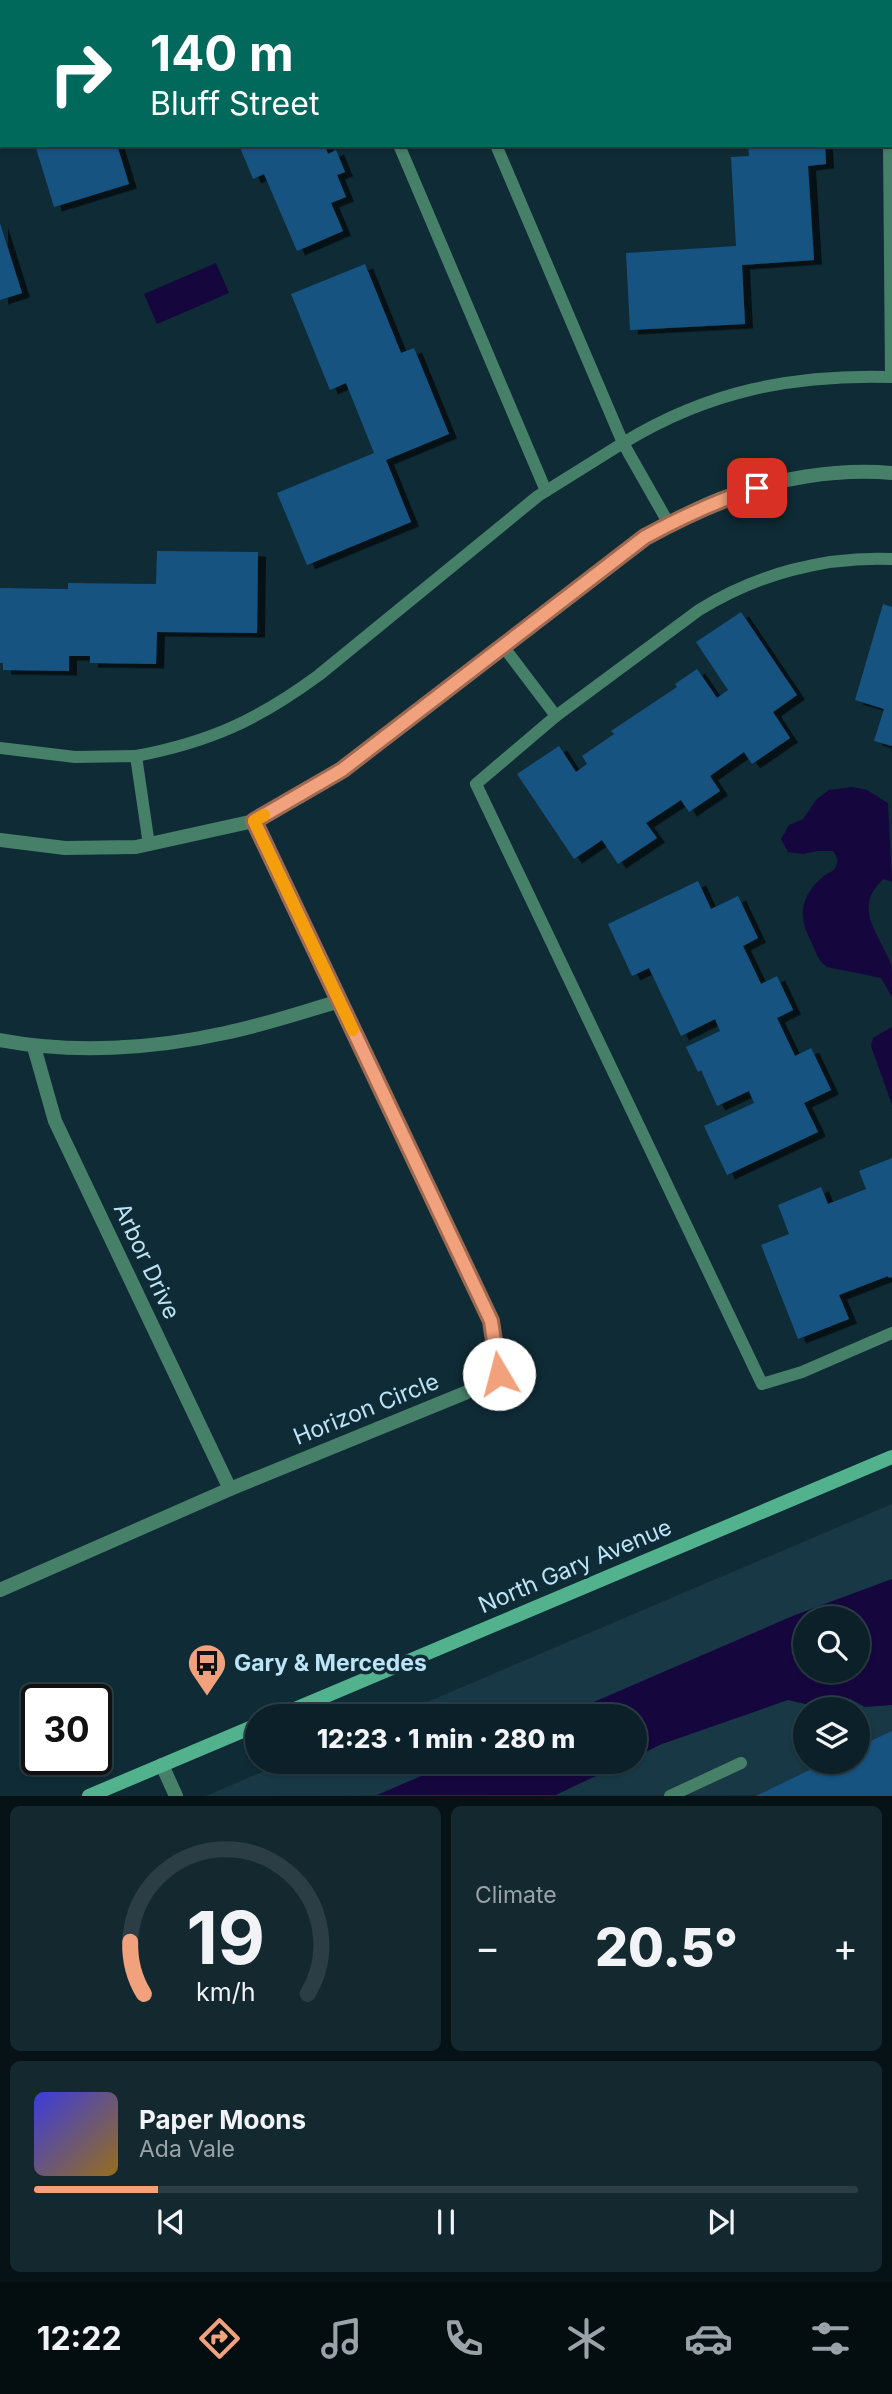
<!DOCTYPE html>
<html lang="en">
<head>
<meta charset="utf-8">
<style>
  :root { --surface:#0b2028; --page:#142830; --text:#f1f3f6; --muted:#9aa3a8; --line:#2b3e45; --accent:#f1a17c }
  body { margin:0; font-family:Inter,sans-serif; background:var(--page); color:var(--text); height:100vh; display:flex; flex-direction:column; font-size:26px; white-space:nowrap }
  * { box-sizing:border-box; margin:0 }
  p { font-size:23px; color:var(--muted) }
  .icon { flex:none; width:38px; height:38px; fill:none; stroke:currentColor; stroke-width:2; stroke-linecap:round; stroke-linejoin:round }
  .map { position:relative; height:1796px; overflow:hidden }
  .drawer { display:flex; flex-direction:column; gap:10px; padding:10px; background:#061216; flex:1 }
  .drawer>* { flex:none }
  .hud { position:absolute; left:0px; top:0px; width:892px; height:147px; box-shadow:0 2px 5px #0004,0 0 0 2px var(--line); background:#00695c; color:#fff; overflow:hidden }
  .buttons { position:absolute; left:793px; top:1606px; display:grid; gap:14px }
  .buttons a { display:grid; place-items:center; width:77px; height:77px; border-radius:50%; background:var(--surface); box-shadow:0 2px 5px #0004,0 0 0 2px var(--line); font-size:35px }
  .speed { position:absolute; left:21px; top:1684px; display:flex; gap:14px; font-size:35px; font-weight:700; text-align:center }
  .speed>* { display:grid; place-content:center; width:91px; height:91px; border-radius:50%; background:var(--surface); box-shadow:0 2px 5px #0004,0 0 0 2px var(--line); line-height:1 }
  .speed .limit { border:4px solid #111; border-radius:10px; background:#fff; color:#111 }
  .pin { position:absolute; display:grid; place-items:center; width:60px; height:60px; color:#fff; margin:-30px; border-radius:14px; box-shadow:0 4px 10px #0006 }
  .me { position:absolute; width:77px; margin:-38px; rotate:352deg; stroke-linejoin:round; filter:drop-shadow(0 0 5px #0008) }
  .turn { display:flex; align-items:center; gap:24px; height:147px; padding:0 35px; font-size:32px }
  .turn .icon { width:91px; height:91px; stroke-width:2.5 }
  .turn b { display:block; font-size:49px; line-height:60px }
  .big { font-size:52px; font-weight:800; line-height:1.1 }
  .drawer .widget { flex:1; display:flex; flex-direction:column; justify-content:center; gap:10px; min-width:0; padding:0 24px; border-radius:10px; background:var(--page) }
  .drawer .dial { align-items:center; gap:0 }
  .dial svg { height:182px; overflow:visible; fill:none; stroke:var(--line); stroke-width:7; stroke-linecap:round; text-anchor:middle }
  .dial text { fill:var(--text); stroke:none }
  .song { display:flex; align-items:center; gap:21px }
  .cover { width:84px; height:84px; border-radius:10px; background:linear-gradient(135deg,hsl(240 70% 55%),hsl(40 70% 35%)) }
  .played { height:7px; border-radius:4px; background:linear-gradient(90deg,var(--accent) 15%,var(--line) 15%) }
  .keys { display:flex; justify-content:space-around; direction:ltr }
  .heat { display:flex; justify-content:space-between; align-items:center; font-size:38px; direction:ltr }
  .drawer .tiles { flex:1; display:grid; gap:10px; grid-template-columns:1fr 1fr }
  .widget:last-child { grid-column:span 2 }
  .trip { position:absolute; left:245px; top:1704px; width:402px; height:70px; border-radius:35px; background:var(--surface); box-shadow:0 2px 5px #0004,0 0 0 2px var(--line); font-weight:800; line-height:70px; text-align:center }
  .menu { display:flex; height:112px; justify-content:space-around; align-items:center; background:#040d10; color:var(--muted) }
  .menu .icon { width:49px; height:49px }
  .menu .on { color:var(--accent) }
  .menu b { font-size:32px; color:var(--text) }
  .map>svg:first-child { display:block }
  .built { fill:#183845; fill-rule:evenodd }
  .water { fill:#15073e; fill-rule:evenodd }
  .building { fill:#155381; filter:url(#shadow) }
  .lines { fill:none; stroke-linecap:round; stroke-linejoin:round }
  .lane { stroke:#468068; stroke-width:12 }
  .street { stroke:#468068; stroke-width:14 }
  .secondary { stroke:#51b28d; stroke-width:14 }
  .route-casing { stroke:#9d6951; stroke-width:18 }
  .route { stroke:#f1a17c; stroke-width:12 }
  .slow { stroke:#f59e0b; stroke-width:12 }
  .labels { text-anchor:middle; stroke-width:7; stroke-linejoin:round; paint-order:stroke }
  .street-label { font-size:23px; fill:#bce4f6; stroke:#0f2b36 }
  .poi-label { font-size:23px; font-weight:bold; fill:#bce4f6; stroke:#0f2b36; text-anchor:start }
</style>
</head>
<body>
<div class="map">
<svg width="892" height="1796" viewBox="0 0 892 1796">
  <defs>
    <filter id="shadow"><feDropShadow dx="8" dy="4.5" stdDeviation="0" flood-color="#0009"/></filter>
  </defs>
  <rect width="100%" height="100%" fill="#0f2b36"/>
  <path class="built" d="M892,1504v291l-686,1 79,-34h350v-45h-243zM805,1619h53v52h-53zM805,1710h53v52h-53z"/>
  <g class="water">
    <polygon points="216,263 229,293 157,324 144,294"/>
    <path d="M852,787l15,3 21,13 4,79 -8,-3c-33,28 -4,55 7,85 1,9 1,23 1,33l-11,-19 -54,-11c-10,-7 -12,-17 -17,-28 -13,-25 -8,-45 14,-63 5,-4 10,-4 12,-10 3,-6 0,-10 -3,-15h-15l-15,3 -15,-2 -7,-13 8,-14 14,-6 14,-20 12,-9z"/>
    <polygon points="892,1027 892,1105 871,1046 873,1038"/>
    <path d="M892,1579v126l-27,2 -15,-8 -32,8 -30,-7 -126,44 -27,13v-40h-76l236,-102zM805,1619h53v52h-53z"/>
    <polygon points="454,1762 625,1762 556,1795 377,1795"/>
  </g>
  <g class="building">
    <polygon points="35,145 117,145 129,184 54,207"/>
    <polygon points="239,145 325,145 328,154 336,150 345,172 337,175 346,197 331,203 343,231 297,251 264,174 253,179"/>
    <polygon points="748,145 825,145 826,164 808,166 814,260 742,265 745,324 630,330 626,253 736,246 731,157 749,156"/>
    <polygon points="0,223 22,293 0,300"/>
    <polygon points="365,264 401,353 414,348 449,434 386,460 411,522 307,565 277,493 374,453 346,383 330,390 291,294"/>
    <polygon points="157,551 258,552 257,633 157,632 156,664 90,663 90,656 69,656 69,671 3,670 3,663 0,663 0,588 68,589 68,583 156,584"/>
    <polygon points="883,604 892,607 892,746 874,741 884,709 855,700"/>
    <polygon points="741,612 797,695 773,712 790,738 752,764 744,752 710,776 720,791 689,812 681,800 646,823 657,838 618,864 602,840 574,859 517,774 559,746 576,772 587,764 582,756 614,734 611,731 677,687 675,684 697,669 717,698 728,690 696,642"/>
    <polygon points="698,881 711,909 738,896 758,938 743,946 761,984 777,976 793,1010 777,1018 795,1056 811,1048 831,1090 804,1103 818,1132 727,1175 704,1126 754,1103 749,1091 717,1106 701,1070 698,1072 686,1047 720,1031 715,1019 681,1036 649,968 632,976 608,924"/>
    <polygon points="892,1158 892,1277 889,1278 888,1276 839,1295 849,1319 798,1339 761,1245 789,1234 778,1205 821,1187 828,1204 866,1189 859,1171"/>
    <polygon points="892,1731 892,1796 756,1796 826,1762 858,1762 858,1747"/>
  </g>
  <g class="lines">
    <g class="lane">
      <polyline points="336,0 336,2"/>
      <polyline points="524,2 528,0"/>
      <polyline points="891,31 892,31"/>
      <polyline points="399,145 546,491"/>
      <path d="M496,145l127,298c85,-52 170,-69 269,-66"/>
      <polyline points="889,145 891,376"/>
      <path d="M503,646l53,70 143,-106c58,-36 126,-54 193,-51"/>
      <polyline points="556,716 476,784 762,1384 802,1372 892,1333"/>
      <polyline points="0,748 75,757 136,756 149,845"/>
      <path d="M136,756c74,-14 122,-36 183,-81l219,-179 85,-53 46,81"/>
      <polyline points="670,1796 741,1763"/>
    </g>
    <g class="street">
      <path d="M0,840l65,8 71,-1 118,-26 88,-51 303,-233c25,-14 50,-29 77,-39 53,-19 114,-30 170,-25"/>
      <path d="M0,1040c73,14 153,9 225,-7 39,-8 77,-21 115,-32"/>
      <polyline points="34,1047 55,1121 230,1489"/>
      <polyline points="0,1590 230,1489 465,1393 499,1374 491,1321 254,821"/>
      <polyline points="162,1765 176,1796"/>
    </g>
    <g class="secondary">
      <polyline points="276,1717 892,1457"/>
      <polyline points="89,1796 257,1725"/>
    </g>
  </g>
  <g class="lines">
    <g class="route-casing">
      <path id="route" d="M499,1374l-8,-53 -237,-500 88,-51 303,-233c37,-20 72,-37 112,-49"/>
    </g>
    <use href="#route" class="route"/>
    <polyline class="slow" points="264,815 254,821 353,1030"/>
  </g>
  <defs>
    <g id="bus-pin" transform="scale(2.0125)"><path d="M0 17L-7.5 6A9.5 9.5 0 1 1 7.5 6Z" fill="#f1a17c" stroke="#0f2b36"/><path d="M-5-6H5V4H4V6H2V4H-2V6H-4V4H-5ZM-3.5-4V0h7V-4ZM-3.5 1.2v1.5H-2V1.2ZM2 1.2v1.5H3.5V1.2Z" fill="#111"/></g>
  </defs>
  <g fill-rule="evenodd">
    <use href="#bus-pin" x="207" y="1663"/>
  </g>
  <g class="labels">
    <g class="street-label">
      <text transform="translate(147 1261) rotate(65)" y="8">Arbor Drive</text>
      <text transform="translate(366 1409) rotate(-22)" y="8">Horizon Circle</text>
      <text transform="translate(575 1566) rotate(-23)" y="8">North Gary Avenue</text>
    </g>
    <g class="poi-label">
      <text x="234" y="1671">Gary &amp; Mercedes</text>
    </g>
  </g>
</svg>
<div class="buttons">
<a><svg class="icon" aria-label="search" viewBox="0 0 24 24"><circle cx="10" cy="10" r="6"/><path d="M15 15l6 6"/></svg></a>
<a><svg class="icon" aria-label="layers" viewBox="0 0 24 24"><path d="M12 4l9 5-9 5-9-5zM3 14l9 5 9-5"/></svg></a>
</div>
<div class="speed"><div class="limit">30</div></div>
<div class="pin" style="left:757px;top:488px;background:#d93025"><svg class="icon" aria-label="arrive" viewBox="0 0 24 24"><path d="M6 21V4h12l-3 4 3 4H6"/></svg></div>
<svg class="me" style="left:499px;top:1374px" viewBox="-20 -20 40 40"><circle r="19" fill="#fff"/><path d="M0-13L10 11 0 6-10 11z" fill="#f1a17c"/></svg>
<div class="trip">12:23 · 1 min · 280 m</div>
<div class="hud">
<div class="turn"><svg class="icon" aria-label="right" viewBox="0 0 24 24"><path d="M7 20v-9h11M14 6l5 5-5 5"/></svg><div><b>140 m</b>Bluff Street</div></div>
</div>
</div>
<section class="drawer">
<div class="tiles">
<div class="widget dial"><svg viewBox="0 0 100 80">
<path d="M14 69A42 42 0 1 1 86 69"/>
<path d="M14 69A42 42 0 0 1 8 46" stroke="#f1a17c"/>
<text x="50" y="56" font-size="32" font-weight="700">19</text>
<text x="50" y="72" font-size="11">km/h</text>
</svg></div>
<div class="widget"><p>Climate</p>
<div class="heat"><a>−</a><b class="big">20.5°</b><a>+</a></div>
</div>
<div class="widget">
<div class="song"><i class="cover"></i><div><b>Paper Moons</b><p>Ada Vale</p></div></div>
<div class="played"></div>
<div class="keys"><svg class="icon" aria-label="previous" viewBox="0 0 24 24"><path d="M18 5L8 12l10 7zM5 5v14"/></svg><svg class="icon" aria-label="pause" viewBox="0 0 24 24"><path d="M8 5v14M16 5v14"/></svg><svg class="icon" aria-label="next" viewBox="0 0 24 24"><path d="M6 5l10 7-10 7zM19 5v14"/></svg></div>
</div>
</div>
</section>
<nav class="menu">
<b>12:22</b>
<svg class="icon on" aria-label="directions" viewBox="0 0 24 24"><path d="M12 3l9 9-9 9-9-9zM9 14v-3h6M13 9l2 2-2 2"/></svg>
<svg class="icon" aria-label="music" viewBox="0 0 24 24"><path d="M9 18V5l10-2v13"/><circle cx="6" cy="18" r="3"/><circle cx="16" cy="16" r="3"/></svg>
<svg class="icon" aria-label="phone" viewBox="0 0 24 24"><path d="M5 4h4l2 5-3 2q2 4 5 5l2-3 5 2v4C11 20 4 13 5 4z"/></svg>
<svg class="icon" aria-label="climate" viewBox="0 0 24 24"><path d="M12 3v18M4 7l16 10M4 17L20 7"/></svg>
<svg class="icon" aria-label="car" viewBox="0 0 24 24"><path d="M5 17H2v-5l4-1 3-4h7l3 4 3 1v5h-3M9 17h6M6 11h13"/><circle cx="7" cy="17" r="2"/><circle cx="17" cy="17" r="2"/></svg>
<svg class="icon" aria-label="filters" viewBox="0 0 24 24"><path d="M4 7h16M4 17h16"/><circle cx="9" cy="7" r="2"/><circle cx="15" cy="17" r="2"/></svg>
</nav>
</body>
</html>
